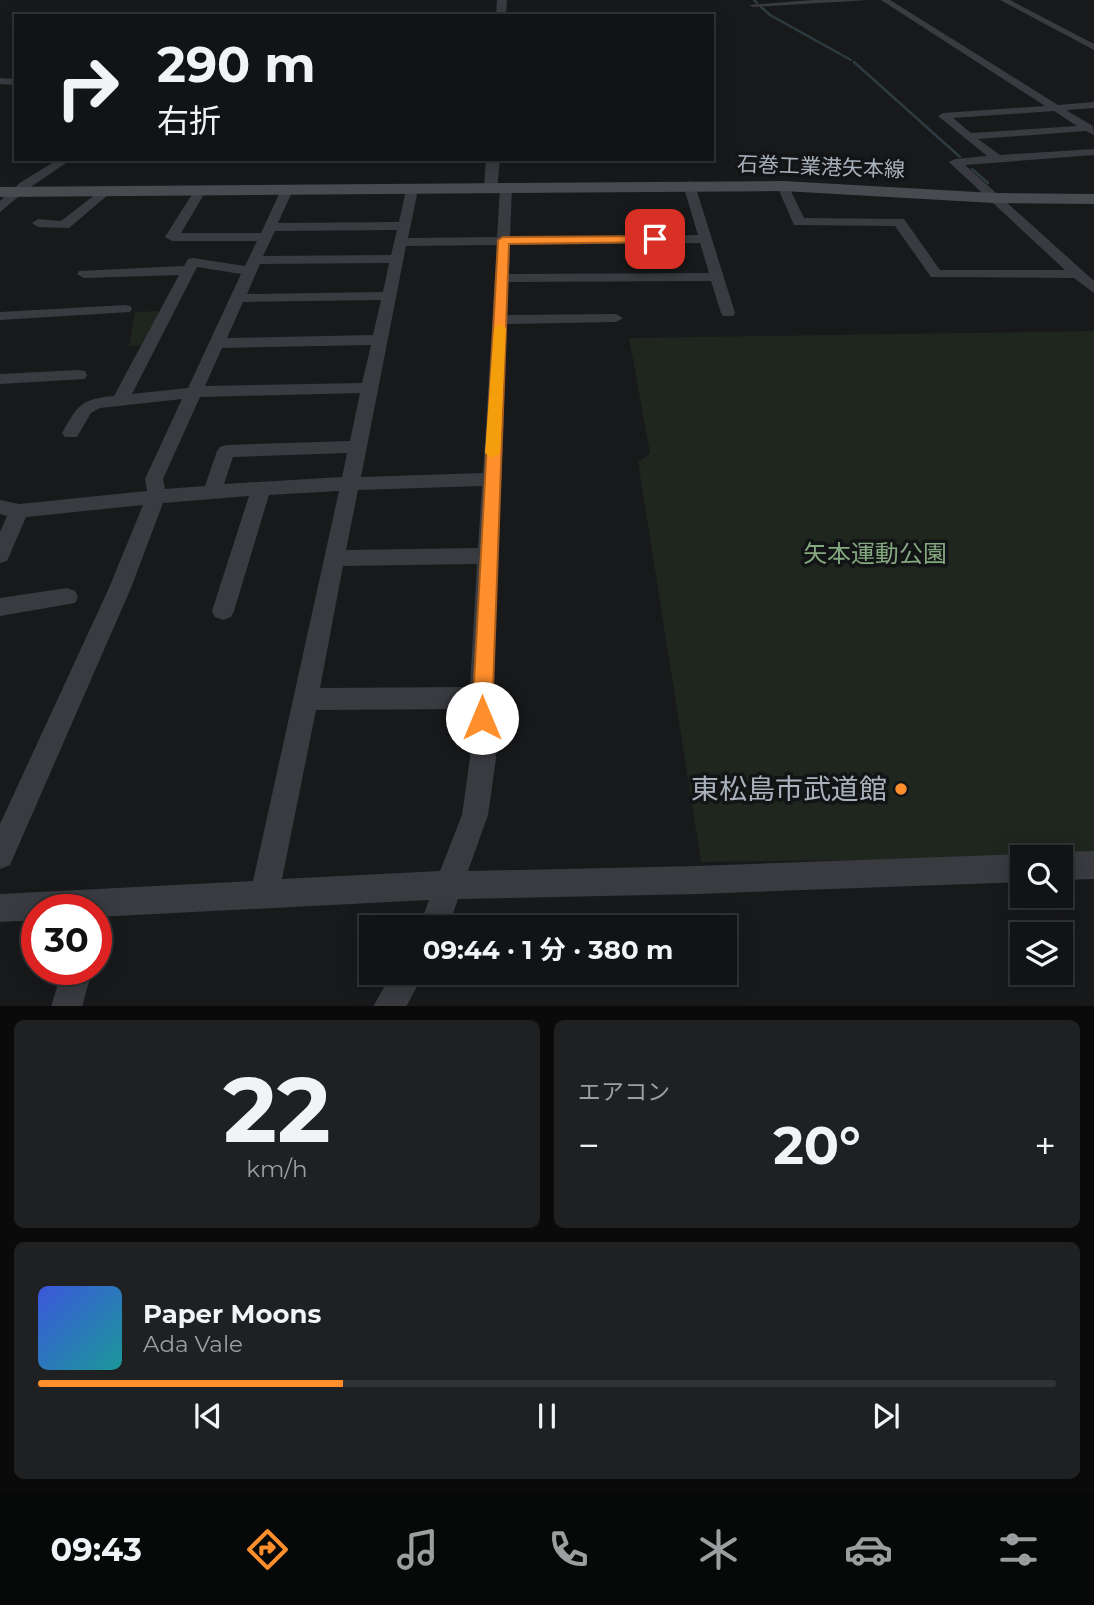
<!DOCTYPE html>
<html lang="ja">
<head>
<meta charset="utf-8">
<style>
  :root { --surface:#121314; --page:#1f2022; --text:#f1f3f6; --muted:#9c9ea0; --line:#313234; --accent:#ff8f2c }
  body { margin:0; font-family:Montserrat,"Noto Sans JP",sans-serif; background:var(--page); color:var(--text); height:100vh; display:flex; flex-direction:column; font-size:26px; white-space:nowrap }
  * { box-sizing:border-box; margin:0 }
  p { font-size:23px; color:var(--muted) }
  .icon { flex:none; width:38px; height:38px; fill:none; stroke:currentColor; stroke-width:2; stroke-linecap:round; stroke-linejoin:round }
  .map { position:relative; height:1006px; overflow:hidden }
  .sheet { display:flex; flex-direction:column; gap:14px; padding:14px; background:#0a0a0b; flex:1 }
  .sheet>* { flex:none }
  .banner { position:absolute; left:14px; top:14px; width:700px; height:147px; border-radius:0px; box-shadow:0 4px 18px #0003,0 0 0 2px var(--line); background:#121314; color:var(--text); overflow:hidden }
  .buttons { position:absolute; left:1010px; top:845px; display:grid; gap:14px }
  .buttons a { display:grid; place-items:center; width:63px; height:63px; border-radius:0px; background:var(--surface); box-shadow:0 4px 18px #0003,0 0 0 2px var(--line); font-size:35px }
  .speed { position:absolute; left:21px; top:894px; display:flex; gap:14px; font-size:35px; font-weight:700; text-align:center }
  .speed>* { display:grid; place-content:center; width:91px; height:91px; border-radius:50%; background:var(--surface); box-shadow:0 4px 18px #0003,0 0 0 2px var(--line); line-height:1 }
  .speed .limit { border:10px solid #d22; background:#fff; color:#111 }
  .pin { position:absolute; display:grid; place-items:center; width:60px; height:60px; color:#fff; margin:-30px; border-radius:14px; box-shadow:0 4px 10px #0006 }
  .me { position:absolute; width:77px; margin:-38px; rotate:0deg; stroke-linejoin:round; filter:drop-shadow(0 0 5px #0008) }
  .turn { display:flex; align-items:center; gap:24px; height:147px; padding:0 28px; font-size:32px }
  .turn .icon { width:91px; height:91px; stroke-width:2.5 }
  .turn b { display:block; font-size:49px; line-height:60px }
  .big { font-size:52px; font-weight:700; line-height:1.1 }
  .sheet .widget { flex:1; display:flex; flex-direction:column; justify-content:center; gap:10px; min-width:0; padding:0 24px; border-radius:10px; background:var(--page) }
  .sheet .dial { align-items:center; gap:0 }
  .dial b { font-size:91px; line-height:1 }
  .song { display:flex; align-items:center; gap:21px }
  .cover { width:84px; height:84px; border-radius:10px; background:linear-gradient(135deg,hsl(230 70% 55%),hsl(180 70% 35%)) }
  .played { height:7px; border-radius:4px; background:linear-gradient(90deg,var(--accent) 30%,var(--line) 30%) }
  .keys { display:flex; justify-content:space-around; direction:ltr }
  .heat { display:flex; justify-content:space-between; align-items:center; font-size:38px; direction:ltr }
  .sheet .tiles { flex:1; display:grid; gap:14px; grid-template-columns:1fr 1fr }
  .widget:last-child { grid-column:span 2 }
  .trip { position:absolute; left:359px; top:915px; width:378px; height:70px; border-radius:0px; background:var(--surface); box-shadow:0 4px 18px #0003,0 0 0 2px var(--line); font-weight:700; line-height:70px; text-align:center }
  .menu { display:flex; height:112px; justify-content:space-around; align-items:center; background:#070808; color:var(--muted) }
  .menu .icon { width:49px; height:49px }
  .menu .active { color:var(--accent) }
  .menu b { font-size:32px; color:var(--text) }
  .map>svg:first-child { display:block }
  .green { fill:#1e261e }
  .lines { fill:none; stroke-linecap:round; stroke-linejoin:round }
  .stream { stroke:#2d3b40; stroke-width:2.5 }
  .minor { fill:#393b40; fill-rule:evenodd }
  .tertiary { fill:#393b40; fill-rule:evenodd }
  .secondary { fill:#474b50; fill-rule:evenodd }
  .route { fill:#ff8f2c; stroke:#a65d1d; stroke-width:2 }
  .slow { fill:#f59e0b }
  .poi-dot { fill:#ff8f2c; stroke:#131416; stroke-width:2.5 }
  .labels { text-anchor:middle; stroke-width:7; stroke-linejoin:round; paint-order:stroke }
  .far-street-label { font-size:21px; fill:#a9b2bc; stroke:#131416 }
  .park-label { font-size:24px; fill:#84a87f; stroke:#131416 }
  .near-poi-label { font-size:28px; fill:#a9b2bc; stroke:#131416; text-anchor:end }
</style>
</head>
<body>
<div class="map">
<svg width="1094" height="1007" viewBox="0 0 1094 1007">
  <rect width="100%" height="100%" fill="#18191b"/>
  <g class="green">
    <polygon points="160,311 141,345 129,346 135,312"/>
    <polygon points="1094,331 1094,857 701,862 638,462 650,453 629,338"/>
  </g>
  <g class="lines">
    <g class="stream">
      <polyline points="754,0 757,3"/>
      <polyline points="761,7 770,15 851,60"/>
      <polyline points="854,62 960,157"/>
      <polyline points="972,169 988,183"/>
    </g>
    <g class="minor">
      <polygon points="813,0 869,0 753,7 749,5"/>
      <path d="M881,0h9l168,105 36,-3v6l-28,2 27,16 1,9 -8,-4 -108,8 22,16 94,-6v6l-129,10 129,116v12l-20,-15 -143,-1 -36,-51 -101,-1 -17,-39 2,-3h8l17,35 100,1 36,51h125l-114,-106 -2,-2 6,-3 32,-3 -49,-40 5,-3 102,-7zM1054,111l23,15 -106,7 -18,-15z"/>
      <polygon points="1000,0 1010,0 1094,44 1094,50"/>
      <polygon points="0,78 16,79 16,85 0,84"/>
      <polygon points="59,159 72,159 29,188 0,212 0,201 21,182"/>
      <path d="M689,181l6,4 40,128 -2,3h-10l-2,-3 -10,-32 -203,1 -1,33 109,-1 7,4 -7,4 -109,2 -14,374 3,60 -8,57 -20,56 229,-5 325,-12 8,4h-8v24l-325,12 -239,5 -10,29h-29l10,-28 -333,17v-7h-59v10l-37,2v-28l253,-13 86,-390 -70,4 -35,116 -3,6 -8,3 -8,-3 -3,-6 37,-115 -86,7 -32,85 -121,277 -10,4v-45l109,-236 34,-83 -117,12 -19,44 -7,2v-31l7,-16 -7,-2v-14l19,4 128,-13 -2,-12 37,-80 -82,9 -9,5 -14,24h-12l-3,-4c16,-28 19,-34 52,-37l65,-121 -95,3 -7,-4 2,-3 105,-5 4,-7 5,-1 52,8 12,-25h-85l-7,-4 31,-49 4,-1 6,4 -25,42h80l20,-43 6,-4 6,4 -15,33 121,-1 7,-32 6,-4 6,4 -10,48 89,-1 3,-49 6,-4 6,4 -2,49 188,-2 -15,-50zM397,230l-6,25 -128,1 12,-25zM700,243l9,30 -200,1 1,-29zM497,245l-14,228 -122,4 45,-231zM389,263l-6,29 -136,2 13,-30zM197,267l44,7 -53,114 -56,6zM381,300l-8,35 -146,3 16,-36zM371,345l-9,38 -157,3 17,-38zM360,393l-10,48 -124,4 -6,2 -3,4 -12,35 -40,3 -2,-10 37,-82zM347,453l-5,24 -118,7 9,-27zM482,486l-4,62 -132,2 12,-60zM477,564l-7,123 -150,1 23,-122zM469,709l1,49 -8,57 -22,56 -158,8 34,-169z"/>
      <polygon points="105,187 109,188 109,194 69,228 38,227 32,223 38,219 61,221"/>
      <polygon points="125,305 130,306 132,309 130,312 0,320 0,312"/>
      <polygon points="79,370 85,371 87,375 85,379 0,384 0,374"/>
      <polygon points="67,588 75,591 78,597 75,603 0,616 0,598"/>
      <polygon points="1094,851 1094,879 1060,880 1060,858 1050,858 1060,852"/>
      <polygon points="62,970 92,970 82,1007 51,1007"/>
      <polygon points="392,973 424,973 406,1007 373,1007"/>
    </g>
    <g class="tertiary">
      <polygon points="497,0 507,0 506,16 496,16"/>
      <polygon points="486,159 500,159 497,191 492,193 484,188"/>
    </g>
    <polygon class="secondary" points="783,181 994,193 1094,194 1094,204 994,203 783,191 0,197 0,187"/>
  </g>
  <polygon class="route" points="655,236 660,239 659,242 509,244 492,718 489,725 482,727 475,725 472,718 498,240 503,237"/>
  <polygon class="slow" points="500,324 506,328 500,453 493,458 485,453 494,328"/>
  <circle class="poi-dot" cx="901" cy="789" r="7"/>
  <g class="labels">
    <g class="far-street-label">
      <text transform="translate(821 167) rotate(2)" y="7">石巻工業港矢本線</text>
    </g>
    <g class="park-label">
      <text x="875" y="562">矢本運動公園</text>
    </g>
    <g class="near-poi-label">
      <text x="887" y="799">東松島市武道館</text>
    </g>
  </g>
</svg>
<div class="buttons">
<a><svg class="icon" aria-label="search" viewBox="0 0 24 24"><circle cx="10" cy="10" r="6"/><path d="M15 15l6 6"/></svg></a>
<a><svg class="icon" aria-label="layers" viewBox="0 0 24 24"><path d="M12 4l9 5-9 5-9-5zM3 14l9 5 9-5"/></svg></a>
</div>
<div class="speed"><div class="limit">30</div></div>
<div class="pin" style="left:655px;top:239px;background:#d93025"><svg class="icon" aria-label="arrive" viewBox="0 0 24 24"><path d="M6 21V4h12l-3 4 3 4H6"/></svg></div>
<svg class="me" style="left:482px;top:718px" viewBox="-20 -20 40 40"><circle r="19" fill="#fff"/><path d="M0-13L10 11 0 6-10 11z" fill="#ff8f2c"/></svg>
<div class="trip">09:44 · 1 分 · 380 m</div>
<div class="banner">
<div class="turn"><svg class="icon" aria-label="right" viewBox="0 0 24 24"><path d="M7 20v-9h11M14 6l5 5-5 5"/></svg><div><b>290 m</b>右折</div></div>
</div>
</div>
<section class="sheet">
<div class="tiles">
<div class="widget dial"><b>22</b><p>km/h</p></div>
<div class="widget"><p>エアコン</p>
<div class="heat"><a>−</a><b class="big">20°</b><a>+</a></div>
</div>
<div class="widget">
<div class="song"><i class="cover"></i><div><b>Paper Moons</b><p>Ada Vale</p></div></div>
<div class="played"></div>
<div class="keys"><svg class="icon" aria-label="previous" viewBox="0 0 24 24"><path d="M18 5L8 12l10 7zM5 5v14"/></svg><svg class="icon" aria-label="pause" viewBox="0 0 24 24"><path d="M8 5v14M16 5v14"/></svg><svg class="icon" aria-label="next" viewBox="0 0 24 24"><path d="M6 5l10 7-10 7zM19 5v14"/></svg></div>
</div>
</div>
</section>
<nav class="menu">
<b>09:43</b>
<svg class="icon active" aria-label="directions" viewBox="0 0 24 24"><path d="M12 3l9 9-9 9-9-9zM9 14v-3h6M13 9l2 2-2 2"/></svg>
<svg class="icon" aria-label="music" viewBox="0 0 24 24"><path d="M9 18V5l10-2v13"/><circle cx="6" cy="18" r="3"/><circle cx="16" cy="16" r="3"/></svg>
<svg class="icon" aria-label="phone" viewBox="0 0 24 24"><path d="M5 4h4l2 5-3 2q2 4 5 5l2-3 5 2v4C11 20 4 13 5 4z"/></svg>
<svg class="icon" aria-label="climate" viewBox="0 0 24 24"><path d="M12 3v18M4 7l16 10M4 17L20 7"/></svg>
<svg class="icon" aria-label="car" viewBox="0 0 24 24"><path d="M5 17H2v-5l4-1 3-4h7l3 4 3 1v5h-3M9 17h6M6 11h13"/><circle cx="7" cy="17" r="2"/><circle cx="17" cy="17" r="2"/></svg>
<svg class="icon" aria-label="filters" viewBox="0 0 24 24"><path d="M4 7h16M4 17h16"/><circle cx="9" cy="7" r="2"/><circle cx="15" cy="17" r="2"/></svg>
</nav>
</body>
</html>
